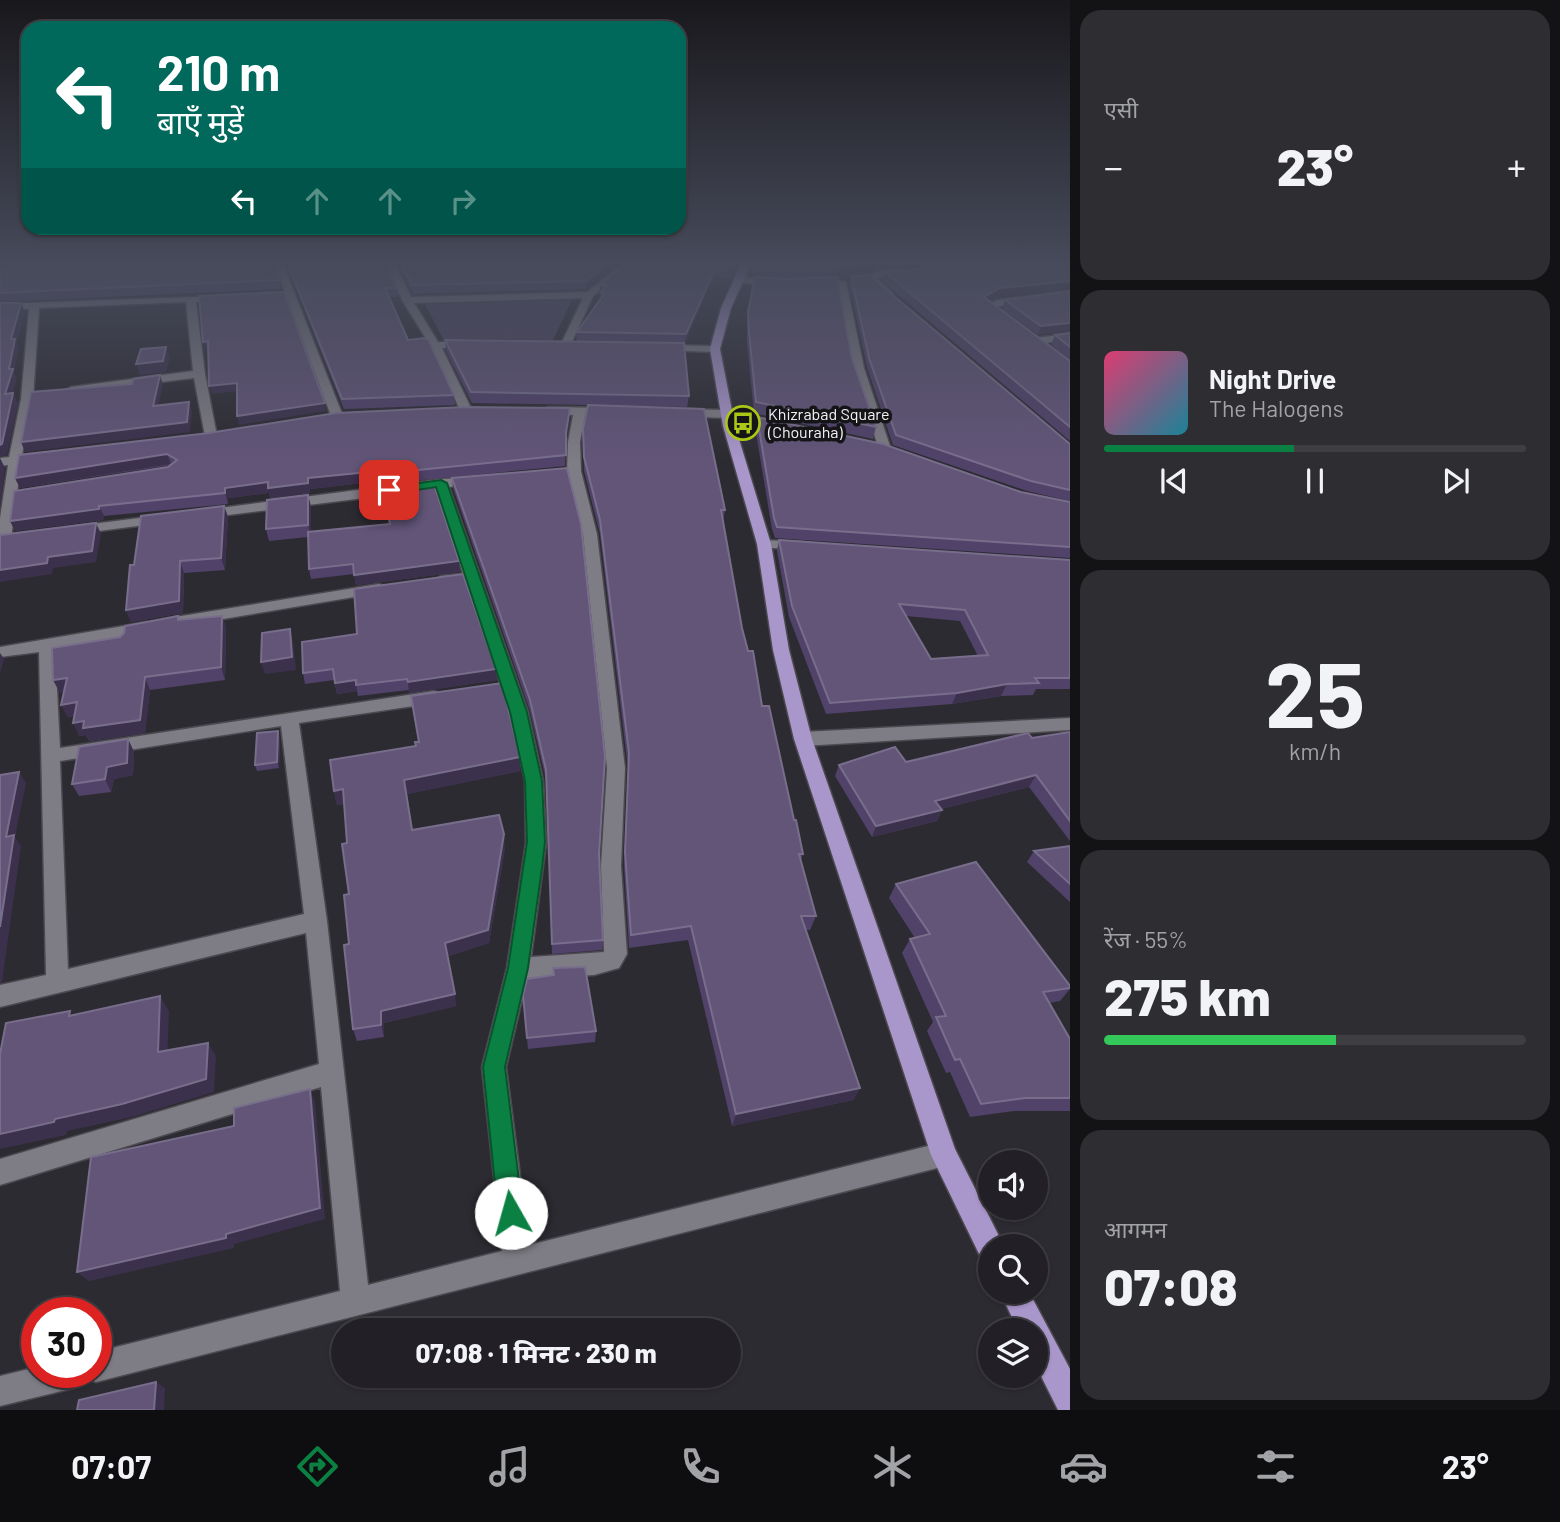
<!DOCTYPE html>
<html lang="hi">
<head>
<meta charset="utf-8">
<style>
  :root { --surface:#222026; --page:#2e2d32; --text:#f1f3f6; --muted:#a2a3a7; --line:#3f3e43; --accent:#0b8043 }
  body { margin:0; font-family:Barlow,"Noto Sans Devanagari",sans-serif; background:var(--page); color:var(--text); height:100vh; display:flex; flex-direction:column; font-size:26px; white-space:nowrap }
  * { box-sizing:border-box; margin:0 }
  p { font-size:23px; color:var(--muted) }
  .icon { flex:none; width:38px; height:38px; fill:none; stroke:currentColor; stroke-width:2; stroke-linecap:round; stroke-linejoin:round }
  .map { position:relative; flex:1; overflow:hidden }
  .sheet { display:flex; flex-direction:column; gap:10px; padding:10px; background:#131215; width:490px }
  .sheet>* { flex:none }
  .guide { position:absolute; left:21px; top:21px; width:665px; height:214px; border-radius:21px; box-shadow:0 2px 5px #0004,0 0 0 2px var(--line); background:#00695c; color:#fff; overflow:hidden }
  .controls { position:absolute; left:978px; top:1150px; display:grid; gap:14px }
  .controls a { display:grid; place-items:center; width:70px; height:70px; border-radius:50%; background:var(--surface); box-shadow:0 2px 5px #0004,0 0 0 2px var(--line); font-size:35px }
  .speed { position:absolute; left:21px; top:1297px; display:flex; gap:14px; font-size:35px; font-weight:700; text-align:center }
  .speed>* { display:grid; place-content:center; width:91px; height:91px; border-radius:50%; background:var(--surface); box-shadow:0 2px 5px #0004,0 0 0 2px var(--line); line-height:1 }
  .speed .limit { border:10px solid #d22; background:#fff; color:#111 }
  .pin { position:absolute; display:grid; place-items:center; width:60px; height:60px; color:#fff; margin:-30px; border-radius:14px; box-shadow:0 4px 10px #0006 }
  .me { position:absolute; width:77px; margin:-38px; rotate:353deg; stroke-linejoin:round; filter:drop-shadow(0 0 5px #0008) }
  .turn { display:flex; align-items:center; gap:24px; height:147px; padding:0 21px; font-size:32px }
  .turn .icon { width:91px; height:91px; stroke-width:2.5 }
  .turn b { display:block; font-size:49px; line-height:60px }
  .lanes { display:flex; align-items:center; height:66px; padding:0 21px; background:#0003; justify-content:center; gap:35px; direction:ltr }
  .lanes .off { opacity:.35 }
  .big { font-size:52px; font-weight:800; line-height:1.1 }
  .sheet .card { flex:1; display:flex; flex-direction:column; justify-content:center; gap:10px; min-width:0; padding:0 24px; border-radius:21px; background:var(--page) }
  .sheet .dial { align-items:center; gap:0 }
  .dial b { font-size:91px; line-height:1 }
  .song { display:flex; align-items:center; gap:21px }
  .cover { width:84px; height:84px; border-radius:10px; background:linear-gradient(135deg,hsl(340 70% 55%),hsl(190 70% 35%)) }
  .played { height:7px; border-radius:4px; background:linear-gradient(90deg,var(--accent) 45%,var(--line) 45%) }
  .keys { display:flex; justify-content:space-around; direction:ltr }
  .heat { display:flex; justify-content:space-between; align-items:center; font-size:38px; direction:ltr }
  .charge { height:10px; border-radius:5px; background:linear-gradient(90deg,#34c759 55%,var(--line) 0) }
  .trip { position:absolute; left:331px; top:1318px; width:410px; height:70px; border-radius:35px; background:var(--surface); box-shadow:0 2px 5px #0004,0 0 0 2px var(--line); font-weight:800; line-height:70px; text-align:center }
  .menu { display:flex; height:112px; justify-content:space-around; align-items:center; background:#0e0d0f; color:var(--muted) }
  .menu .icon { width:49px; height:49px }
  .menu .current { color:var(--accent) }
  .menu b { font-size:32px; color:var(--text) }
  main { display:flex; flex:1; min-height:0 }
  .map>svg:first-child { display:block }
  .green { fill:#4d4360 }
  .lines { fill:none; stroke-linecap:round; stroke-linejoin:round }
  .minor-casing { stroke:#4b494f; stroke-width:3 }
  .major-casing { stroke:#4b494f; stroke-width:3 }
  .minor { fill:#7e7c84; fill-rule:evenodd }
  .major { fill:#a996cb; fill-rule:evenodd }
  .wall { fill:#504269; fill-rule:evenodd }
  .shaded-wall { fill:#3b314c }
  .building { fill:#625578; stroke:#786e8c; stroke-width:2; fill-rule:evenodd }
  .route { fill:#0b8043; stroke:#07532c; stroke-width:2 }
  .labels { text-anchor:middle; stroke-width:7; stroke-linejoin:round; paint-order:stroke }
  .far-poi-label { font-size:16px; fill:#f3f2f7; stroke:#151417; text-anchor:start }
</style>
</head>
<body>
<main>
<div class="map">
<svg width="1070" height="1410" viewBox="0 0 1070 1410">
  <rect width="100%" height="100%" fill="#2d2b32"/>
  <polygon class="green" points="572,300 553,340 443,339 425,304"/>
  <g class="lines">
    <g class="minor-casing">
      <g id="minor">
        <polygon points="275,264 283,264 343,416 341,419 331,416 287,297 262,299 257,296 262,293 285,292"/>
        <polygon points="386,264 395,264 411,297 587,292 623,264 633,264 593,296 570,346 565,349 560,346 583,298 414,303 438,342 470,342 475,345 470,348 442,348 472,410 466,414 460,410 430,345 402,300"/>
        <polygon points="909,270 909,274 876,278 893,293 888,296 865,278 878,271"/>
        <polygon points="738,277 778,280 783,283 778,286 735,282 733,280"/>
        <polygon points="838,280 846,282 864,368 891,449 889,452 885,453 879,449 852,368"/>
        <polygon points="1070,291 1070,297 999,306 995,308 1005,317 1000,320 983,307 997,300"/>
        <polygon points="223,296 223,300 220,301 196,302 205,374 217,436 211,440 205,436 194,378 71,393 65,390 71,387 193,371 186,302 39,308 33,399 22,455 40,453 46,457 40,461 21,463 11,539 9,542 0,542 0,518 8,465 0,466 0,458 9,457 21,399 29,309 0,310 0,304"/>
        <polygon points="1070,334 1070,340 1034,344 1029,341 1034,338"/>
        <polygon points="662,345 715,346 720,349 715,352 658,350 658,346"/>
        <path d="M548,407l63,1 6,4 -6,4 -26,-1 -5,27 1,29 16,63 28,234 -4,98 6,88 -8,14 -25,7 -67,3 -21,89 23,178 415,-103 9,4 4,9 -4,9 -857,218 -6,-2 -12,7 -78,19v-30l37,-9v5h59v-20l244,-61 -19,-204 -321,98v-26l319,-95 -13,-131 -306,74v-22l46,-10 -7,-323 -39,5v-10l147,-25 8,5 -8,5 -92,17 5,99 374,-57 6,2 3,4 -3,4 -6,2 -135,20 28,198 41,364 134,-34 -20,-184 25,-99 19,-125 -1,-62 -15,-69 -44,-130 -25,4 -8,-5 8,-5 22,-2 -27,-85 -231,29 -7,-4 7,-4 236,-31 40,-2v6l-32,4 79,225 15,69 3,62 -15,114 73,-5 -3,-86 6,-98 -24,-234 -16,-63 1,-29 5,-27 -29,-1 -2,-3zM281,726l23,188 -236,55 -8,-208z"/>
        <polygon points="681,409 727,410 783,425 777,429 727,418 677,416 677,410"/>
        <polygon points="163,515 170,519 168,522 76,534 69,530 76,526"/>
        <polygon points="764,540 803,542 810,546 803,550 759,547 757,544"/>
        <polygon points="379,584 384,586 387,589 384,592 175,627 167,622 175,617"/>
        <polygon points="1070,718 1070,730 803,746 797,744 794,739 797,734 803,732"/>
      </g>
    </g>
    <g class="major-casing">
      <g id="major">
        <polygon points="741,264 751,264 731,308 720,349 735,426 771,544 789,650 812,739 955,1149 1004,1246 990,1246 990,1260 980,1256 931,1155 794,739 773,650 757,544 723,426 710,349 721,308"/>
        <polygon points="1000,1292 1029,1292 1070,1369 1070,1410 1058,1410 1036,1366 1036,1330 1018,1330"/>
      </g>
    </g>
    <use href="#minor" class="minor"/>
    <use href="#major" class="major"/>
  </g>
  <g class="wall">
    <polygon points="0,264 145,264 0,265"/>
    <polygon points="286,264 387,264 397,288 398,297 389,297 408,340 454,395 455,405 344,409"/>
    <polygon points="398,264 619,264 586,289 413,294"/>
    <polygon points="740,264 732,278 714,276 685,343 684,343 689,396 687,407 612,406 725,510 723,522 742,628 762,706 803,854 801,860 816,916 810,930 806,930 860,1088 853,1100 732,1126 688,940 629,948 624,866 628,768 600,534 584,471 583,429 588,405 472,403 446,351 445,340 576,341 577,332 601,299 601,294 599,294 600,285"/>
    <polygon points="751,264 959,264 878,268 836,276 787,278 749,275"/>
    <polygon points="0,268 279,280 281,289 0,302"/>
    <polygon points="885,272 997,297 989,301 1070,361 1070,441 882,281"/>
    <polygon points="851,276 1070,444 1070,501 1027,491 893,445 867,367 849,284"/>
    <polygon points="755,277 789,279 852,358 876,427 873,439 754,413 747,343 747,322"/>
    <polygon points="1070,291 1038,335 1002,309 1005,300"/>
    <polygon points="1070,333 1070,360 1051,345 1055,335"/>
    <polygon points="570,408 570,418 566,441 565,466 381,484 380,481 310,489 310,493 270,498 269,493 228,498 228,504 104,516 103,520 15,531 168,467 171,465 20,488 15,478 19,455"/>
    <polygon points="757,417 1021,492 1070,502 1070,558 775,538 772,529 755,427"/>
    <polygon points="452,478 599,855 603,940 602,950 552,954 546,780 530,711 453,488"/>
    <polygon points="382,487 459,561 460,572 356,585 354,574 311,579 309,569 308,537 269,541 266,529 308,495 311,507 311,532 389,524"/>
    <polygon points="224,506 228,517 225,570 184,573 183,613 131,622 126,610 134,565"/>
    <path d="M779,540l291,20v129h-34l-3,6 -32,1 -49,8 -126,10 -37,-97 -12,-66zM906,616l54,5 18,35 -47,3z"/>
    <polygon points="222,616 226,628 225,680 150,690 145,733 89,741 86,735 79,736 74,716 68,717 61,705 64,692 60,693 120,637 179,620"/>
    <polygon points="302,642 497,680 409,693 409,690 358,696 357,691 337,694 334,680 305,684 303,673"/>
    <polygon points="411,696 520,757 520,771 407,794 412,830 505,848 489,943 448,956 456,1006 384,1023 384,1037 357,1041 353,1029 349,944 347,843 344,804 337,805 334,791 415,746 419,742"/>
    <polygon points="1070,732 1070,841 1029,787 941,809 942,810 937,821 872,837 835,776 839,765 906,762 1032,738"/>
    <polygon points="280,737 279,768 257,771 255,765"/>
    <polygon points="128,739 134,752 133,775 114,779 111,792 79,796 72,784"/>
    <polygon points="1070,846 1070,902 1027,862 1034,851"/>
    <polygon points="896,884 1070,986 1070,989 1060,1001 1049,1003 1070,1039 1070,1111 1014,1111 970,1117 950,1072 946,1073 927,1031 933,1022 902,953 910,939 915,938 889,898"/>
    <polygon points="553,968 596,1031 595,1042 528,1049 523,995 553,975"/>
  </g>
  <g class="shaded-wall">
    <polygon points="609,264 619,264 586,289 586,281"/>
    <polygon points="736,264 740,264 732,278 733,269"/>
    <polygon points="860,264 879,264 878,268 836,276 838,268"/>
    <polygon points="716,267 714,276 685,343 686,334"/>
    <polygon points="1070,281 1070,289 997,297 981,306 984,297 1000,288"/>
    <polygon points="21,303 25,312 17,343 19,348 14,372 17,379 9,404 5,394 9,369 11,339"/>
    <polygon points="1070,323 1070,332 1038,335 1041,326"/>
    <polygon points="208,341 210,349 205,350 203,342"/>
    <polygon points="166,347 170,358 166,372 140,375 136,364"/>
    <polygon points="160,375 163,385 156,416 153,406"/>
    <polygon points="237,383 239,391 212,394 209,386"/>
    <polygon points="13,393 18,403 7,455 0,457 0,445"/>
    <polygon points="189,402 192,412 190,432 25,452 21,442"/>
    <polygon points="325,403 326,411 239,425 237,416"/>
    <polygon points="570,408 570,418 565,442 566,432"/>
    <polygon points="167,454 171,464 20,488 15,478"/>
    <polygon points="0,458 5,468 0,508"/>
    <polygon points="379,471 380,481 310,489 310,493 270,498 269,493 228,498 228,504 225,493 225,488"/>
    <polygon points="308,495 311,507 311,537 308,525"/>
    <polygon points="99,506 104,516 103,520 15,531 10,521"/>
    <polygon points="224,506 228,517 225,570 221,558"/>
    <polygon points="96,523 101,534 96,562 53,568 52,574 0,582 0,570 48,557"/>
    <polygon points="180,561 184,573 183,613 131,622 126,610"/>
    <polygon points="459,561 460,572 356,585 354,575"/>
    <polygon points="222,616 226,628 225,680 221,667"/>
    <polygon points="290,629 293,641 296,670 265,674 261,662"/>
    <polygon points="0,653 4,659 0,674"/>
    <polygon points="496,669 497,680 409,693 408,682"/>
    <polygon points="145,677 150,690 145,733 89,741 86,735 79,736 73,723"/>
    <polygon points="67,678 73,691 60,693 53,680"/>
    <polygon points="356,680 357,691 337,694 335,683"/>
    <polygon points="1007,684 1001,696 952,704 957,693"/>
    <polygon points="77,702 83,715 68,717 61,705"/>
    <polygon points="278,731 280,737 279,768 277,762"/>
    <polygon points="128,739 134,752 133,775 114,779 111,792 105,779 107,767"/>
    <polygon points="520,757 520,771 407,794 404,780"/>
    <polygon points="19,772 26,783 15,837 21,846 2,982 0,984 0,927 6,837"/>
    <polygon points="1036,775 1029,787 930,812 935,801"/>
    <polygon points="343,789 346,803 337,805 334,791"/>
    <polygon points="942,810 937,821 872,837 876,826"/>
    <polygon points="504,834 505,848 489,943 447,956 445,943"/>
    <polygon points="455,994 456,1006 384,1023 384,1037 381,1025 381,1011"/>
    <polygon points="160,996 169,1011 167,1066 158,1052"/>
    <polygon points="208,1043 216,1056 214,1092 132,1117 67,1131 66,1135 0,1149 0,1134 55,1119"/>
    <polygon points="860,1088 853,1100 732,1126 736,1114"/>
    <polygon points="310,1089 315,1102 325,1219 234,1244 234,1248 89,1281 77,1272 226,1234"/>
    <polygon points="156,1382 165,1388 164,1410 154,1410"/>
  </g>
  <g class="building">
    <polygon points="155,264 274,264 279,280 0,293 0,268"/>
    <polygon points="288,264 387,264 397,288 385,288 408,340 425,338 429,341 454,395 342,399"/>
    <polygon points="401,264 609,264 586,281 412,285"/>
    <polygon points="627,264 736,264 733,269 716,267 686,334 577,332 604,294 601,293 607,285 600,285"/>
    <polygon points="751,264 860,264 838,268 789,270 750,267"/>
    <polygon points="971,264 1070,264 1070,281 1000,288 984,297 1070,361 1070,427 885,272"/>
    <polygon points="869,275 1070,444 1070,490 1031,481 896,435 869,358 851,276"/>
    <polygon points="755,277 789,279 837,277 852,358 876,427 756,402 749,332 748,312"/>
    <polygon points="1070,291 1070,323 1041,326 1005,300"/>
    <polygon points="284,292 325,403 237,416 237,383 209,386 208,341 203,342 199,296"/>
    <polygon points="0,303 21,303 11,339 15,339 9,369 13,369 5,394 13,393 2,444 0,445"/>
    <polygon points="1070,333 1070,347 1055,335"/>
    <polygon points="445,340 684,343 689,396 471,392"/>
    <polygon points="166,347 163,361 136,364 141,349"/>
    <polygon points="160,375 153,406 189,402 187,422 21,442 31,392 132,384 133,379"/>
    <polygon points="588,405 704,409 725,510 721,510 742,628 748,651 753,651 762,706 769,706 794,820 796,820 803,854 799,854 816,916 801,916 860,1088 736,1114 691,926 631,935 625,852 629,753 600,520 584,457 583,429"/>
    <polygon points="465,407 570,408 566,432 566,455 379,474 379,471 308,478 308,483 268,488 268,482 225,488 225,493 99,506 99,509 10,521 14,491 168,467 177,460 167,454 15,478 19,455 209,433 336,413"/>
    <polygon points="757,417 883,444 1021,492 1070,502 1070,547 777,527 774,518"/>
    <polygon points="567,468 581,524 605,757 599,855 603,940 552,944 546,770 530,700 452,478"/>
    <polygon points="433,481 459,561 354,575 353,564 309,569 308,532 390,524 382,487"/>
    <polygon points="308,495 308,525 266,529 267,500"/>
    <polygon points="224,506 221,558 180,561 179,601 126,610 130,565 134,565 141,516"/>
    <polygon points="96,523 92,551 48,557 47,563 0,570 0,535"/>
    <path d="M779,540l291,20v118h-35l4,5 -32,1 -50,9 -127,10 -38,-97zM899,604l66,6 23,45 -57,4z"/>
    <polygon points="463,574 496,669 408,682 407,679 356,685 356,680 335,683 333,669 303,673 302,642 357,634 354,589"/>
    <polygon points="178,616 178,620 222,616 221,667 145,677 140,720 83,728 84,721 73,723 77,702 61,705 67,678 53,680 52,648 120,637 124,633 125,626"/>
    <polygon points="290,629 292,657 261,662 262,633"/>
    <polygon points="502,683 520,757 404,780 412,830 499,815 504,834 488,930 445,943 455,994 381,1011 381,1025 353,1029 344,945 349,944 344,895 349,894 342,844 347,843 343,789 334,791 330,760 416,746 415,742 419,742 411,696"/>
    <polygon points="278,731 277,762 255,765 257,733"/>
    <polygon points="1070,732 1070,821 1036,775 935,801 942,810 876,826 839,765 895,747 906,762 1028,733 1032,738"/>
    <polygon points="128,739 127,763 107,767 105,779 72,784 79,747"/>
    <polygon points="19,772 6,837 14,835 0,927 0,775"/>
    <polygon points="1070,846 1070,884 1034,851"/>
    <polygon points="976,862 1070,986 1070,988 1043,992 1070,1039 1070,1098 1025,1098 981,1104 960,1059 955,1060 936,1017 946,1016 910,939 930,934 896,884"/>
    <polygon points="585,967 596,1031 527,1038 523,995 527,979 554,975 553,968"/>
    <polygon points="160,996 158,1052 208,1043 206,1079 122,1104 55,1119 54,1122 0,1134 0,1054 6,1023 70,1011 69,1016"/>
    <polygon points="310,1089 320,1208 226,1234 226,1238 77,1272 91,1157 234,1126 234,1108"/>
    <polygon points="156,1382 154,1410 77,1410 79,1400"/>
  </g>
  <linearGradient id="sky" x2="0" y2="1"><stop stop-color="#19181c"/><stop offset="0.57" stop-color="#464a5a"/><stop offset="1" stop-color="#464a5a" stop-opacity="0"/></linearGradient>
  <rect width="1070" height="461" fill="url(#sky)"/>
  <polygon class="route" points="441,480 447,483 527,712 542,781 545,842 542,868 528,968 505,1067 523,1213 520,1222 511,1225 502,1222 498,1213 483,1067 508,968 523,868 527,842 525,781 510,712 436,487 389,494 383,490 389,487"/>
  <defs>
    <g id="bus-ring" transform="scale(1.75)"><circle r="9.5" fill="#151417" stroke="#aac718" stroke-width="1.5"/><path d="M-5-6H5V4H4V6H2V4H-2V6H-4V4H-5ZM-3.5-4V0h7V-4ZM-3.5 1.2v1.5H-2V1.2ZM2 1.2v1.5H3.5V1.2Z" fill="#aac718"/></g>
  </defs>
  <g fill-rule="evenodd">
    <use href="#bus-ring" x="743" y="423"/>
  </g>
  <g class="labels">
    <g class="far-poi-label">
      <text x="768" y="420">Khizrabad Square<tspan x="768" dy="18">(Chouraha)</tspan></text>
    </g>
  </g>
</svg>
<div class="controls">
<a><svg class="icon" aria-label="sound" viewBox="0 0 24 24"><path d="M4 9h4l5-4v14l-5-4H4zM17 9q2 3 0 6"/></svg></a>
<a><svg class="icon" aria-label="search" viewBox="0 0 24 24"><circle cx="10" cy="10" r="6"/><path d="M15 15l6 6"/></svg></a>
<a><svg class="icon" aria-label="layers" viewBox="0 0 24 24"><path d="M12 4l9 5-9 5-9-5zM3 14l9 5 9-5"/></svg></a>
</div>
<div class="speed"><div class="limit">30</div></div>
<div class="pin" style="left:389px;top:490px;background:#d93025"><svg class="icon" aria-label="arrive" viewBox="0 0 24 24"><path d="M6 21V4h12l-3 4 3 4H6"/></svg></div>
<svg class="me" style="left:511px;top:1213px" viewBox="-20 -20 40 40"><circle r="19" fill="#fff"/><path d="M0-13L10 11 0 6-10 11z" fill="#0b8043"/></svg>
<div class="trip">07:08 · 1 मिनट · 230 m</div>
<div class="guide">
<div class="turn"><svg class="icon" aria-label="left" viewBox="0 0 24 24"><path d="M17 20v-9H6M10 6l-5 5 5 5"/></svg><div><b>210 m</b>बाएँ मुड़ें</div></div>
<div class="lanes"><svg class="icon" aria-label="left" viewBox="0 0 24 24"><path d="M17 20v-9H6M10 6l-5 5 5 5"/></svg><svg class="icon off" aria-label="ahead" viewBox="0 0 24 24"><path d="M12 20V5M6 11l6-6 6 6"/></svg><svg class="icon off" aria-label="ahead" viewBox="0 0 24 24"><path d="M12 20V5M6 11l6-6 6 6"/></svg><svg class="icon off" aria-label="right" viewBox="0 0 24 24"><path d="M7 20v-9h11M14 6l5 5-5 5"/></svg></div>
</div>
</div>
<section class="sheet">
<div class="card"><p>एसी</p>
<div class="heat"><a>−</a><b class="big">23°</b><a>+</a></div>
</div>
<div class="card">
<div class="song"><i class="cover"></i><div><b>Night Drive</b><p>The Halogens</p></div></div>
<div class="played"></div>
<div class="keys"><svg class="icon" aria-label="previous" viewBox="0 0 24 24"><path d="M18 5L8 12l10 7zM5 5v14"/></svg><svg class="icon" aria-label="pause" viewBox="0 0 24 24"><path d="M8 5v14M16 5v14"/></svg><svg class="icon" aria-label="next" viewBox="0 0 24 24"><path d="M6 5l10 7-10 7zM19 5v14"/></svg></div>
</div>
<div class="card dial"><b>25</b><p>km/h</p></div>
<div class="card"><p>रेंज · 55%</p><b class="big">275 km</b><div class="charge"></div></div>
<div class="card"><p>आगमन</p><b class="big">07:08</b></div>
</section>
</main>
<nav class="menu">
<b>07:07</b>
<svg class="icon current" aria-label="directions" viewBox="0 0 24 24"><path d="M12 3l9 9-9 9-9-9zM9 14v-3h6M13 9l2 2-2 2"/></svg>
<svg class="icon" aria-label="music" viewBox="0 0 24 24"><path d="M9 18V5l10-2v13"/><circle cx="6" cy="18" r="3"/><circle cx="16" cy="16" r="3"/></svg>
<svg class="icon" aria-label="phone" viewBox="0 0 24 24"><path d="M5 4h4l2 5-3 2q2 4 5 5l2-3 5 2v4C11 20 4 13 5 4z"/></svg>
<svg class="icon" aria-label="climate" viewBox="0 0 24 24"><path d="M12 3v18M4 7l16 10M4 17L20 7"/></svg>
<svg class="icon" aria-label="car" viewBox="0 0 24 24"><path d="M5 17H2v-5l4-1 3-4h7l3 4 3 1v5h-3M9 17h6M6 11h13"/><circle cx="7" cy="17" r="2"/><circle cx="17" cy="17" r="2"/></svg>
<svg class="icon" aria-label="filters" viewBox="0 0 24 24"><path d="M4 7h16M4 17h16"/><circle cx="9" cy="7" r="2"/><circle cx="15" cy="17" r="2"/></svg>
<b>23°</b>
</nav>
</body>
</html>
